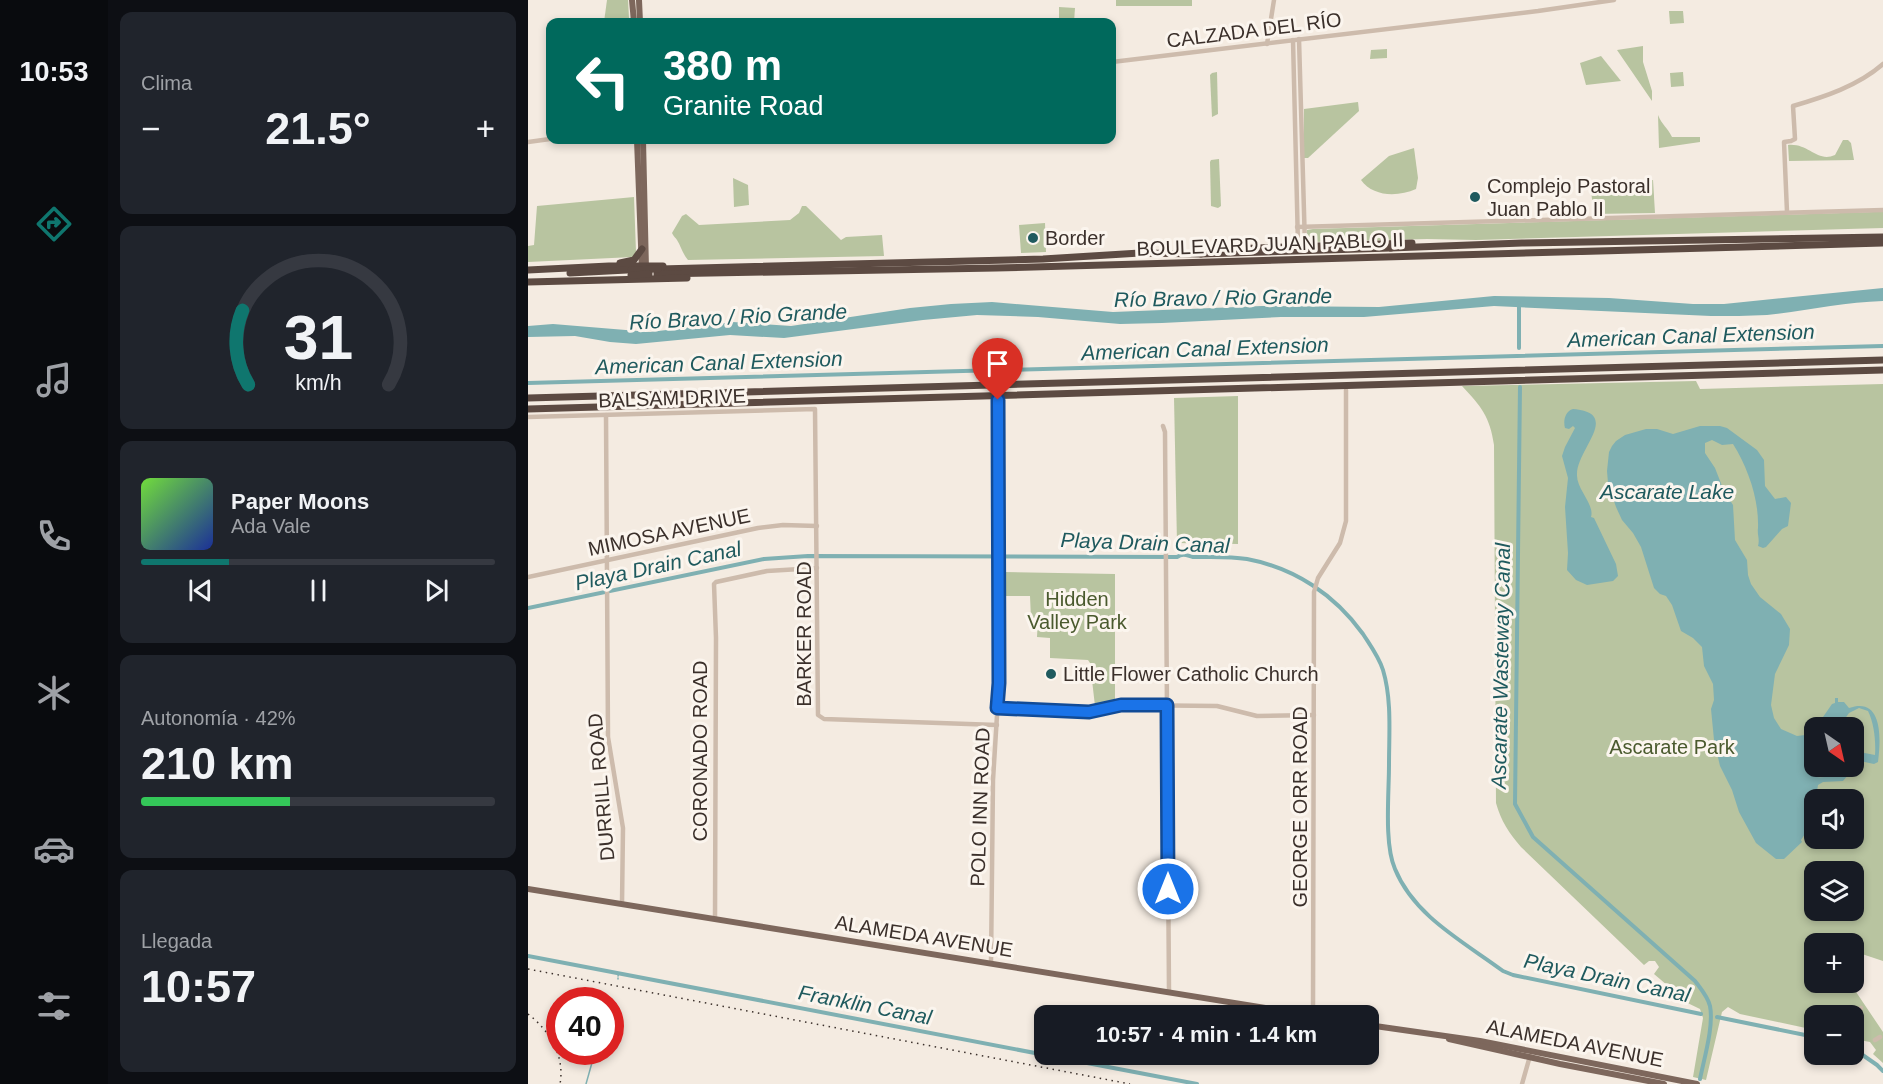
<!DOCTYPE html>
<html lang="es">
<head>
<meta charset="utf-8">
<style>
  :root { --surface:#171b24; --page:#20242c; --text:#f1f3f6; --muted:#9ea1a6; --line:#363941; --accent:#0f766e }
  body { margin:0; font-family:Arial,sans-serif; background:var(--page); color:var(--text); height:100vh; display:flex; flex-direction:column; font-size:22px; white-space:nowrap }
  * { box-sizing:border-box; margin:0 }
  p { font-size:20px; color:var(--muted) }
  .icon { flex:none; width:33px; height:33px; fill:none; stroke:currentColor; stroke-width:2; stroke-linecap:round; stroke-linejoin:round }
  .map { position:relative; flex:1; overflow:hidden }
  .drawer { display:flex; flex-direction:column; gap:12px; padding:12px; background:#0d0f14; width:420px }
  .drawer>* { flex:none }
  .hud { position:absolute; left:18px; top:18px; width:570px; height:126px; border-radius:12px; box-shadow:0 3px 9px #0003; background:#00695c; color:#fff; overflow:hidden }
  .needle { width:39px; rotate:146deg }
  .buttons { position:absolute; left:1276px; top:717px; display:grid; gap:12px }
  .buttons a { display:grid; place-items:center; width:60px; height:60px; border-radius:12px; background:var(--surface); box-shadow:0 3px 9px #0003; font-size:30px }
  .speed { position:absolute; left:18px; top:987px; display:flex; gap:12px; font-size:30px; font-weight:700; text-align:center }
  .speed>* { display:grid; place-content:center; width:78px; height:78px; border-radius:50%; background:var(--surface); box-shadow:0 3px 9px #0003; line-height:1 }
  .speed .limit { border:9px solid #d22; background:#fff; color:#111 }
  .pin { position:absolute; display:grid; place-items:center; width:51px; height:51px; color:#fff; margin:-62px -26px; border-radius:50% 50% 50% 0; rotate:-45deg; box-shadow:0 0 6px #0007 }
  .pin .icon { rotate:45deg }
  .me { position:absolute; width:66px; margin:-33px; rotate:0deg; stroke-linejoin:round; filter:drop-shadow(0 0 4px #0008) }
  .turn { display:flex; align-items:center; gap:21px; height:126px; padding:0 18px; font-size:27px }
  .turn .icon { width:78px; height:78px; stroke-width:2.5 }
  .turn b { display:block; font-size:42px; line-height:51px }
  .big { font-size:45px; font-weight:700; line-height:1.1 }
  .drawer .card { flex:1; display:flex; flex-direction:column; justify-content:center; gap:9px; min-width:0; padding:0 21px; border-radius:12px; background:var(--page) }
  .drawer .dial { align-items:center; gap:0 }
  .dial svg { height:156px; overflow:visible; fill:none; stroke:var(--line); stroke-width:7; stroke-linecap:round; text-anchor:middle }
  .dial text { fill:var(--text); stroke:none }
  .song { display:flex; align-items:center; gap:18px }
  .cover { width:72px; height:72px; border-radius:9px; background:linear-gradient(135deg,hsl(100 70% 55%),hsl(230 70% 35%)) }
  .played { height:6px; border-radius:3px; background:linear-gradient(90deg,var(--accent) 25%,var(--line) 25%) }
  .keys { display:flex; justify-content:space-around; direction:ltr }
  .heat { display:flex; justify-content:space-between; align-items:center; font-size:33px; direction:ltr }
  .charge { height:9px; border-radius:4px; background:linear-gradient(90deg,#34c759 42%,var(--line) 0) }
  .trip { position:absolute; left:506px; top:1005px; width:345px; height:60px; border-radius:12px; background:var(--surface); box-shadow:0 3px 9px #0003; font-weight:700; line-height:60px; text-align:center }
  main { display:flex; flex:1; min-height:0 }
  .tabs { display:flex; flex-direction:column; width:108px; justify-content:space-around; align-items:center; background:#090b0e; color:var(--muted) }
  .tabs .icon { width:42px; height:42px }
  .tabs .active { color:var(--accent) }
  .tabs b { font-size:27px; color:var(--text) }
  .map>svg:first-child { display:block }
  .green { fill:#b8c4a0; fill-rule:evenodd }
  .water { fill:#7fb0b2; fill-rule:evenodd }
  .lines { fill:none; stroke-linecap:round; stroke-linejoin:round }
  .stream { stroke:#7fb0b2; stroke-width:1.5 }
  .canal { stroke:#7fb0b2; stroke-width:4 }
  .minor { stroke:#cdbbac; stroke-width:4.5 }
  .major { stroke:#7d675c; stroke-width:6 }
  .highway { stroke:#5c4a42; stroke-width:7 }
  .rail { stroke:#3b302b; stroke-width:1.5; stroke-dasharray:1.5 4.5; stroke-linecap:butt }
  .highway-bridge { stroke:#5c4a42; stroke-width:7 }
  .route-casing { stroke:#114b97; stroke-width:15 }
  .route { stroke:#1a73e8; stroke-width:10 }
  .poi-dot { fill:#1f5a5e; stroke:#fbf5ee; stroke-width:2 }
  .labels { text-anchor:middle; stroke-width:6; stroke-linejoin:round; paint-order:stroke }
  .street-label { font-size:20px; fill:#3b302b; stroke:#fbf5ee }
  .poi-label { font-size:20px; fill:#3b302b; stroke:#fbf5ee; text-anchor:start }
  .park-label { font-size:20px; fill:#4a5a2e; stroke:#fbf5ee }
  .water-label { font-size:21px; font-style:italic; fill:#1f5a5e; stroke:#fbf5ee }
</style>
</head>
<body>
<main>
<nav class="tabs">
<b>10:53</b>
<svg class="icon active" aria-label="directions" viewBox="0 0 24 24"><path d="M12 3l9 9-9 9-9-9zM9 14v-3h6M13 9l2 2-2 2"/></svg>
<svg class="icon" aria-label="music" viewBox="0 0 24 24"><path d="M9 18V5l10-2v13"/><circle cx="6" cy="18" r="3"/><circle cx="16" cy="16" r="3"/></svg>
<svg class="icon" aria-label="phone" viewBox="0 0 24 24"><path d="M5 4h4l2 5-3 2q2 4 5 5l2-3 5 2v4C11 20 4 13 5 4z"/></svg>
<svg class="icon" aria-label="climate" viewBox="0 0 24 24"><path d="M12 3v18M4 7l16 10M4 17L20 7"/></svg>
<svg class="icon" aria-label="car" viewBox="0 0 24 24"><path d="M5 17H2v-5l4-1 3-4h7l3 4 3 1v5h-3M9 17h6M6 11h13"/><circle cx="7" cy="17" r="2"/><circle cx="17" cy="17" r="2"/></svg>
<svg class="icon" aria-label="filters" viewBox="0 0 24 24"><path d="M4 7h16M4 17h16"/><circle cx="9" cy="7" r="2"/><circle cx="15" cy="17" r="2"/></svg>
</nav>
<section class="drawer">
<div class="card"><p>Clima</p>
<div class="heat"><a>−</a><b class="big">21.5°</b><a>+</a></div>
</div>
<div class="card dial"><svg viewBox="0 0 100 80">
<path d="M14 69A42 42 0 1 1 86 69"/>
<path d="M14 69A42 42 0 0 1 11 31" stroke="#0f766e"/>
<text x="50" y="56" font-size="32" font-weight="700">31</text>
<text x="50" y="72" font-size="11">km/h</text>
</svg></div>
<div class="card">
<div class="song"><i class="cover"></i><div><b>Paper Moons</b><p>Ada Vale</p></div></div>
<div class="played"></div>
<div class="keys"><svg class="icon" aria-label="previous" viewBox="0 0 24 24"><path d="M18 5L8 12l10 7zM5 5v14"/></svg><svg class="icon" aria-label="pause" viewBox="0 0 24 24"><path d="M8 5v14M16 5v14"/></svg><svg class="icon" aria-label="next" viewBox="0 0 24 24"><path d="M6 5l10 7-10 7zM19 5v14"/></svg></div>
</div>
<div class="card"><p>Autonomía · 42%</p><b class="big">210 km</b><div class="charge"></div></div>
<div class="card"><p>Llegada</p><b class="big">10:57</b></div>
</section>
<div class="map">
<svg width="1355" height="1084" viewBox="0 0 1355 1084">
  <rect width="100%" height="100%" fill="#f4ebe1"/>
  <g class="green">
    <polygon points="79,0 100,0 101,18 76,22"/>
    <rect x="588" y="0" width="76" height="6"/>
    <polygon points="531,7 547,8 546,22 531,22"/>
    <polygon points="1141,11 1155,11 1156,23 1142,24"/>
    <polygon points="1115,46 1115,62 1124,91 1124,101 1089,50"/>
    <polygon points="859,49 859,58 842,59 843,50"/>
    <polygon points="1073,56 1093,81 1058,85 1052,63"/>
    <polygon points="689,72 690,114 684,117 682,75 684,73"/>
    <polygon points="1155,72 1156,86 1143,87 1142,73"/>
    <polygon points="830,102 831,111 780,158 776,158 776,109"/>
    <path d="M1130,115c4,10 10,13 14,22h28v5l-41,6z"/>
    <path d="M1315,140h5l3,3 3,17 -65,1 -1,-16c21,-2 29,18 47,10z"/>
    <path d="M886,148l4,30 -2,11c-18,8 -43,8 -55,-9l28,-24z"/>
    <polygon points="691,159 693,206 690,208 683,206 682,162 683,160"/>
    <polygon points="205,178 220,185 221,205 206,207"/>
    <polygon points="1125,180 1127,213 1066,214 1062,184"/>
    <polygon points="106,197 108,252 105,257 0,262 0,246 6,245 9,206"/>
    <path d="M274,206h4l35,34 5,-3 36,-2 2,21 -196,4c-6,-7 -7,-14 -11,-20 -1,-2 -4,-4 -5,-7l10,-17 4,-2 13,11 91,-5 9,-7z"/>
    <polygon points="1345,212 1355,212 1355,228 948,240 899,239 786,242 779,237 779,230 785,229"/>
    <polygon points="517,223 518,252 493,253 491,225"/>
    <path d="M1168,381l4,8 183,-5v577l-24,-8 -5,-6v-3h-39v38l35,1 33,49v31l-10,-9 3,-4 -6,-8 -16,-3v-23h-39v14l-75,-16 -12,-7 -6,5 -16,68 -13,-3 10,-59 -3,-9 -27,-13 1,-5 -20,-17 5,-7 -4,-6h-6l-5,4 -123,-118c-12,-14 -20,-26 -25,-44l-2,-358c-4,-28 -13,-39 -32,-59zM1287,728h39v38h-39zM1287,800h39v38h-39zM1287,872h39v38h-39z"/>
    <polygon points="710,396 710,544 649,543 646,398"/>
    <polygon points="476,572 587,574 587,700 570,707 567,706 562,663 560,660 522,658 522,638 509,637 510,619 503,619 502,596 475,596"/>
  </g>
  <g class="water">
    <path d="M1355,288v13c-39,1 -77,10 -116,14 -19,1 -38,1 -56,1l-217,-10 -130,11h-83l-119,6 -42,1 -82,-7 -61,-2 -54,5 -139,18 -54,-3 -94,9 -26,-2 -35,-6 -47,1v-11l25,-2 97,8 83,-10 58,4 119,-18 41,-4 41,-2 121,10 149,-6 117,1 115,-11 115,2 84,6h31z"/>
    <path d="M1045,409c49,4 4,40 4,65 -1,15 18,30 14,43l3,1 22,46 2,12 -5,5 -26,4 -11,-5 -9,-10 1,-17 -3,-46 3,-29 -6,-22 3,-9 10,-19 -2,-2 -4,3 -4,-1c-2,-7 0,-17 8,-19z"/>
    <path d="M1172,426h20l7,2 30,22 7,10 1,26 10,13 11,-2 5,6 -3,23 -6,3 -16,18 -3,1 -5,-2c2,-7 -1,-11 0,-18 1,-29 -10,-60 -25,-84l-11,1 -10,-5 -7,3v10l10,15 9,23 9,14 2,35 12,20 1,15 3,9 9,13 21,17 9,15 -1,16 -14,29 -4,31 3,13 7,11 16,7 8,-1 18,-18 9,-13 3,-1v-5h3v4h6l5,6c34,-12 32,31 29,54l-4,2 -14,-3 -17,20 -20,1 -5,3 -1,6 1,4 -5,6 -1,22 -11,17 1,2 -18,17h-8l-20,-16 -17,-31 -7,-22 -12,-24 -6,-26 -3,-31 3,-9 -1,-16 -9,-18 -2,-19 -9,-9 -12,-7 -9,-26 -6,-9 -6,-2 -6,-6 -13,-41 -8,-14 -11,-13 -6,-13 -8,-24 -1,-12 2,-19 3,-6 4,-5 9,-6 21,-6h11l16,5zM1331,708l9,3c6,12 8,30 7,44l-21,-4v15l-10,1c-6,8 -16,11 -27,10l1,-10 -3,-1v-38l24,-1 10,-14z"/>
  </g>
  <g class="lines">
    <g class="stream">
      <polyline points="90,976 91,973"/>
      <polyline points="90,979 90,978"/>
      <polyline points="58,1084 67,1052"/>
    </g>
    <g class="canal">
      <polyline points="991,303 991,348"/>
      <polyline points="0,383 1355,346"/>
      <path d="M992,387l-5,417 18,33 162,144c6,8 13,16 15,25 4,20 -6,53 -10,73"/>
      <path d="M0,608l236,-49 44,-3 369,1c6,-4 9,-2 16,0 18,0 36,-1 54,2 48,9 88,36 116,75 7,11 16,23 20,36 9,30 6,64 6,95 0,29 -5,79 6,104 19,47 69,73 108,102l10,4 188,39"/>
      <polyline points="0,956 669,1084"/>
      <polyline points="1189,1017 1287,1037"/>
      <polyline points="1326,1049 1349,1065 1355,1071"/>
    </g>
    <g class="minor">
      <polyline points="771,39 777,246"/>
      <polyline points="765,40 770,245"/>
      <polyline points="739,44 746,0"/>
      <polyline points="584,62 1010,11 1086,0"/>
      <polyline points="0,142 22,139"/>
      <path d="M1259,212l-3,-70 7,-1 4,-2 -2,-33c31,-9 65,-20 90,-42"/>
      <polyline points="769,227 1355,210"/>
      <polyline points="78,415 80,737 95,828 94,904"/>
      <polyline points="0,417 287,409 290,715 296,719 469,725"/>
      <polyline points="635,426 637,432 641,992"/>
      <polyline points="0,577 230,528 255,525 289,526"/>
      <polyline points="469,708 561,712 593,705 689,706 729,716 786,715"/>
      <polyline points="187,919 188,638 186,584 188,582 239,571 289,568"/>
      <polyline points="463,963 465,780 471,683 470,400"/>
      <polyline points="1328,1011 1333,1008"/>
      <polyline points="785,1015 786,592 790,578 812,543 818,521 818,390"/>
      <polyline points="1347,1040 1352,1037"/>
      <polyline points="994,1084 1002,1056"/>
    </g>
    <g class="major">
      <polyline points="104,0 106,22"/>
      <polyline points="111,0 112,22"/>
      <polyline points="109,140 114,271"/>
      <polyline points="115,140 118,269"/>
      <polyline points="0,889 787,1016"/>
      <polyline points="840,1025 952,1041 1169,1084"/>
      <polyline points="921,1039 1032,1064 1136,1084"/>
    </g>
    <g class="highway">
      <polyline points="863,248 994,243 1355,237"/>
      <polyline points="668,250 884,243"/>
      <polyline points="92,263 106,260 114,249"/>
      <polyline points="132,269 515,259 612,253 673,254"/>
      <polyline points="0,270 81,266 135,266"/>
      <polyline points="42,273 99,270"/>
      <polyline points="129,274 468,268 1355,243"/>
      <polyline points="0,282 159,278"/>
      <polyline points="0,398 1355,360"/>
      <polyline points="0,409 1355,370"/>
    </g>
    <g class="rail">
      <polyline points="0,969 602,1084"/>
      <path d="M0,1014c22,17 37,42 32,70"/>
    </g>
    <g class="highway-bridge">
      <polyline points="673,254 863,248"/>
      <polyline points="103,270 130,269"/>
      <polyline points="103,275 121,274"/>
    </g>
  </g>
  <g class="lines">
    <g class="route-casing">
      <polyline id="route" points="470,400 471,683 469,708 561,712 593,705 639,705 640,889"/>
    </g>
    <use href="#route" class="route"/>
  </g>
  <g class="poi-dot">
    <circle cx="947" cy="197" r="6"/>
    <circle cx="505" cy="238" r="6"/>
    <circle cx="523" cy="674" r="6"/>
  </g>
  <g class="labels">
    <g class="street-label">
      <text transform="translate(726 30) rotate(-7)" y="7">CALZADA DEL RÍO</text>
      <text transform="translate(742 244) rotate(-2)" y="7">BOULEVARD JUAN PABLO II</text>
      <text transform="translate(144 398) rotate(-2)" y="7">BALSAM DRIVE</text>
      <text transform="translate(141 532) rotate(-12)" y="7">MIMOSA AVENUE</text>
      <text transform="translate(276 634) rotate(-90)" y="7">BARKER ROAD</text>
      <text transform="translate(172 751) rotate(-90)" y="7">CORONADO ROAD</text>
      <text transform="translate(73 787) rotate(-95)" y="7">DURRILL ROAD</text>
      <text transform="translate(452 807) rotate(-88)" y="7">POLO INN ROAD</text>
      <text transform="translate(772 807) rotate(-90)" y="7">GEORGE ORR ROAD</text>
      <text transform="translate(396 936) rotate(9)" y="7">ALAMEDA AVENUE</text>
      <text transform="translate(1047 1043) rotate(11)" y="7">ALAMEDA AVENUE</text>
    </g>
    <g class="poi-label">
      <text x="959" y="193">Complejo Pastoral<tspan x="959" dy="23">Juan Pablo II</tspan></text>
      <text x="517" y="245">Border</text>
      <text x="535" y="681">Little Flower Catholic Church</text>
    </g>
    <g class="park-label">
      <text x="549" y="606">Hidden<tspan x="549" dy="23">Valley Park</tspan></text>
      <text x="1144" y="754">Ascarate Park</text>
    </g>
    <g class="water-label">
      <text transform="translate(695 298) rotate(-1)" y="7">Río Bravo / Rio Grande</text>
      <text transform="translate(210 317) rotate(-3)" y="7">Río Bravo / Rio Grande</text>
      <text transform="translate(1163 336) rotate(-2)" y="7">American Canal Extension</text>
      <text transform="translate(677 349) rotate(-2)" y="7">American Canal Extension</text>
      <text transform="translate(191 363) rotate(-2)" y="7">American Canal Extension</text>
      <text x="1139" y="499">Ascarate Lake</text>
      <text transform="translate(617 543) rotate(2)" y="7">Playa Drain Canal</text>
      <text transform="translate(130 566) rotate(-12)" y="7">Playa Drain Canal</text>
      <text transform="translate(973 666) rotate(-89)" y="7">Ascarate Wasteway Canal</text>
      <text transform="translate(1079 978) rotate(12)" y="7">Playa Drain Canal</text>
      <text transform="translate(337 1005) rotate(11)" y="7">Franklin Canal</text>
    </g>
  </g>
</svg>
<div class="buttons">
<a><svg class="needle" viewBox="-14 -14 28 28"><path d="M0-13l5 13h-10z" fill="#e53935"/><path d="M0 13l5-13h-10z" fill="#9ea1a6"/></svg></a>
<a><svg class="icon" aria-label="sound" viewBox="0 0 24 24"><path d="M4 9h4l5-4v14l-5-4H4zM17 9q2 3 0 6"/></svg></a>
<a><svg class="icon" aria-label="layers" viewBox="0 0 24 24"><path d="M12 4l9 5-9 5-9-5zM3 14l9 5 9-5"/></svg></a>
<a>+</a>
<a>−</a>
</div>
<div class="speed"><div class="limit">40</div></div>
<div class="pin" style="left:470px;top:400px;background:#d93025"><svg class="icon" aria-label="arrive" viewBox="0 0 24 24"><path d="M6 21V4h12l-3 4 3 4H6"/></svg></div>
<svg class="me" style="left:640px;top:889px" viewBox="-20 -20 40 40"><circle r="17" fill="#1a73e8" stroke="#fff" stroke-width="3"/><path d="M0-11L8 9 0 5-8 9z" fill="#fff"/></svg>
<div class="trip">10:57 · 4 min · 1.4 km</div>
<div class="hud">
<div class="turn"><svg class="icon" aria-label="left" viewBox="0 0 24 24"><path d="M17 20v-9H6M10 6l-5 5 5 5"/></svg><div><b>380 m</b>Granite Road</div></div>
</div>
</div>
</main>
</body>
</html>
